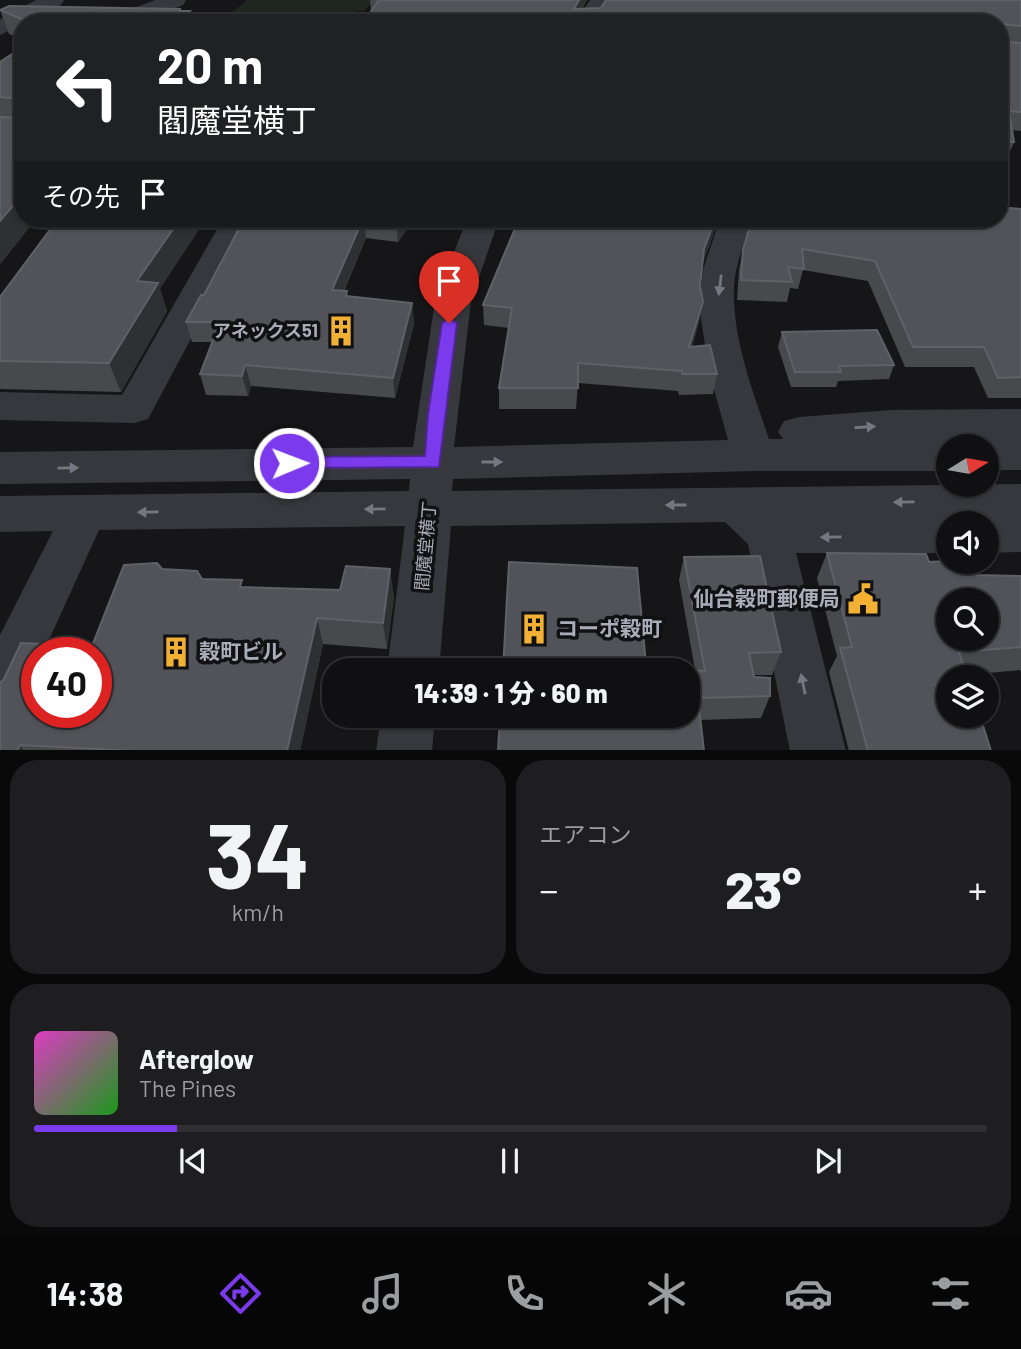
<!DOCTYPE html>
<html lang="ja">
<head>
<meta charset="utf-8">
<style>
  :root { --surface:#101012; --page:#1e1e20; --text:#f1f3f6; --muted:#9c9d9f; --line:#303032; --accent:#7c3aed }
  body { margin:0; font-family:Barlow,"Noto Sans JP",sans-serif; background:var(--page); color:var(--text); height:100vh; display:flex; flex-direction:column; font-size:26px; white-space:nowrap }
  * { box-sizing:border-box; margin:0 }
  p { font-size:23px; color:var(--muted) }
  .icon { flex:none; width:38px; height:38px; fill:none; stroke:currentColor; stroke-width:2; stroke-linecap:round; stroke-linejoin:round }
  .map { position:relative; height:750px; overflow:hidden }
  .drawer { display:flex; flex-direction:column; gap:10px; padding:10px; background:#09090a; flex:1 }
  .drawer>* { flex:none }
  .top-card { position:absolute; left:14px; top:14px; width:994px; height:214px; border-radius:28px; box-shadow:0 2px 5px #0004,0 0 0 2px var(--line); background:#202124; color:#fff; overflow:hidden }
  .needle { width:46px; rotate:79deg }
  .controls { position:absolute; left:936px; top:434px; display:grid; gap:14px }
  .controls a { display:grid; place-items:center; width:63px; height:63px; border-radius:50%; background:var(--surface); box-shadow:0 2px 5px #0004,0 0 0 2px var(--line); font-size:35px }
  .speed { position:absolute; left:21px; top:637px; display:flex; gap:14px; font-size:35px; font-weight:700; text-align:center }
  .speed>* { display:grid; place-content:center; width:91px; height:91px; border-radius:50%; background:var(--surface); box-shadow:0 2px 5px #0004,0 0 0 2px var(--line); line-height:1 }
  .speed .limit { border:10px solid #d22; background:#fff; color:#111 }
  .pin { position:absolute; display:grid; place-items:center; width:60px; height:60px; color:#fff; margin:-72px -30px; border-radius:50% 50% 50% 0; rotate:-45deg; box-shadow:0 0 7px #0007 }
  .pin .icon { rotate:45deg }
  .me { position:absolute; width:77px; margin:-38px; rotate:89deg; stroke-linejoin:round; filter:drop-shadow(0 0 5px #0008) }
  .turn { display:flex; align-items:center; gap:24px; height:147px; padding:0 28px; font-size:32px }
  .turn .icon { width:91px; height:91px; stroke-width:2.5 }
  .turn b { display:block; font-size:49px; line-height:60px }
  .then { display:flex; align-items:center; height:66px; padding:0 28px; background:#0003; gap:14px; font-size:26px }
  .big { font-size:52px; font-weight:800; line-height:1.1 }
  .drawer .widget { flex:1; display:flex; flex-direction:column; justify-content:center; gap:10px; min-width:0; padding:0 24px; border-radius:28px; background:var(--page) }
  .drawer .dial { align-items:center; gap:0 }
  .dial b { font-size:91px; line-height:1 }
  .song { display:flex; align-items:center; gap:21px }
  .cover { width:84px; height:84px; border-radius:10px; background:linear-gradient(135deg,hsl(310 70% 55%),hsl(120 70% 35%)) }
  .played { height:7px; border-radius:4px; background:linear-gradient(90deg,var(--accent) 15%,var(--line) 15%) }
  .keys { display:flex; justify-content:space-around; direction:ltr }
  .heat { display:flex; justify-content:space-between; align-items:center; font-size:38px; direction:ltr }
  .drawer .tiles { flex:1; display:grid; gap:10px; grid-template-columns:1fr 1fr }
  .widget:last-child { grid-column:span 2 }
  .trip { position:absolute; left:322px; top:658px; width:378px; height:70px; border-radius:28px; background:var(--surface); box-shadow:0 2px 5px #0004,0 0 0 2px var(--line); font-weight:800; line-height:70px; text-align:center }
  .tab-bar { display:flex; height:112px; justify-content:space-around; align-items:center; background:#060607; color:var(--muted) }
  .tab-bar .icon { width:49px; height:49px }
  .tab-bar .active { color:var(--accent) }
  .tab-bar b { font-size:32px; color:var(--text) }
  .map>svg:first-child { display:block }
  .green { fill:#1e261f }
  .lines { fill:none; stroke-linecap:round; stroke-linejoin:round }
  .minor { fill:#37383d; fill-rule:evenodd }
  .wall { fill:#47494d }
  .shaded-wall { fill:#2f3033 }
  .building { fill:#525359; stroke:#5f6168; stroke-width:2; fill-rule:evenodd }
  .oneway { fill:#757881 }
  .route { fill:#7c3aed; stroke:#51269a; stroke-width:2 }
  .labels { text-anchor:middle; stroke-width:7; stroke-linejoin:round; paint-order:stroke }
  .poi-label { font-size:18px; font-weight:bold; fill:#a8adb8; stroke:#111113; text-anchor:end }
  .street-label { font-size:18px; fill:#a8adb8; stroke:#111113 }
  .near-poi-label { font-size:21px; font-weight:bold; fill:#a8adb8; stroke:#111113; text-anchor:start }
</style>
</head>
<body>
<div class="map">
<svg width="1021" height="751" viewBox="0 0 1021 751">
  <rect width="100%" height="100%" fill="#161618"/>
  <polygon class="green" points="247,0 374,0 364,11 357,11 352,17 357,18 352,23 219,23"/>
  <g class="lines">
    <g class="minor">
      <polygon points="36,0 64,0 61,5 0,35 0,19"/>
      <polygon points="155,0 186,0 183,5 137,23 105,23 108,18"/>
      <polygon points="590,0 612,0 598,23 575,23"/>
      <polygon points="223,219 255,219 148,419 134,423 0,420 0,392 122,395"/>
      <path d="M467,219h32l-28,82 -17,146 274,-7 -19,-69 -10,-65 4,-36 17,-51h32c-6,22 -17,44 -18,68 -2,51 19,105 35,152h14l-5,-7 6,-11 15,-4 92,-7 130,-1v61h-34v-24h-17l2,-3 13,-4h-48h11l16,7h-16v25h-194l-301,8 -1,12 569,-7v68l-34,1v-30h-17l10,-4h-24l9,4h-17v30h-152l50,198h-56l-42,-207 -23,-22 -274,4 -12,144h-52l18,-144 -306,4 -56,123h-6v13l-18,39 -19,7v-77l53,-104 -53,1v-36l409,-5 1,-12 -410,5v-32l413,-5 22,-146z"/>
      <polygon points="381,716 435,716 432,751 376,751"/>
    </g>
  </g>
  <g class="wall">
    <polygon points="370,0 587,0 582,8 1021,0 1021,131 1012,130 1014,142 1006,161 999,160 999,23 363,23 371,11"/>
    <polygon points="0,10 180,11 192,23 23,23 23,39 9,34"/>
    <polygon points="23,47 23,219 36,219 0,264 0,62"/>
    <polygon points="1021,209 1021,398 988,398 974,367 905,367 868,281 803,270 798,289 790,288 787,302 737,300 739,270 743,250"/>
    <polygon points="244,219 411,219 406,231 398,242 366,238 344,291 347,296 412,303 414,324 395,398 251,386 248,396 206,395 200,374 213,342 192,342 186,322 204,295"/>
    <polygon points="519,219 719,219 702,264 700,286 699,322 692,347 717,374 713,394 679,395 678,391 578,383 576,409 499,409 499,388 509,328 484,325 483,305"/>
    <polygon points="160,289 167,311 121,392 0,389 0,297"/>
    <polygon points="782,332 894,365 889,379 838,381 836,387 791,387 778,347"/>
    <polygon points="827,553 976,575 1021,576 1021,672 1020,670 966,675 991,751 849,751 829,672 837,656 817,578"/>
    <polygon points="684,557 781,652 772,675 754,675 770,696 761,718 700,720 646,665 695,670 679,580"/>
    <polygon points="162,569 245,588 394,596 387,649 323,644 300,751 0,751 92,646"/>
  </g>
  <g class="shaded-wall">
    <polygon points="579,0 587,0 575,23 574,9"/>
    <polygon points="180,9 183,20 190,11 192,23 181,23 179,11"/>
    <polygon points="23,89 23,136 17,122 20,120 11,98"/>
    <polygon points="23,194 23,219 36,219 0,264 0,221"/>
    <polygon points="180,219 206,219 160,289 167,311 121,392 109,363 137,281"/>
    <polygon points="363,219 366,238 335,310 332,290"/>
    <polygon points="399,219 411,219 406,231 398,242 396,222"/>
    <polygon points="715,219 719,219 701,269 704,249"/>
    <polygon points="703,302 699,322 686,367 689,347"/>
    <polygon points="412,303 414,324 395,398 393,378"/>
    <polygon points="245,365 251,386 248,396 242,376"/>
    <polygon points="390,569 394,596 387,649 383,623"/>
    <polygon points="317,618 323,644 300,751 287,751"/>
    <polygon points="20,745 24,751 17,751"/>
  </g>
  <g class="building">
    <polygon points="379,0 579,0 574,9 601,8 606,0 1021,0 1021,26 1003,24 1003,42 1021,43 1021,112 1009,111 1014,142 999,140 999,23 574,23 564,21 563,23 363,23"/>
    <polygon points="9,6 180,9 179,11 190,11 181,23 31,23 0,10"/>
    <polygon points="23,47 23,89 11,98 0,97 0,62"/>
    <polygon points="0,117 22,118 17,122 23,122 23,194 0,221"/>
    <polygon points="999,207 1021,209 1021,377 998,378 984,347 913,347 875,261 802,249 804,269 788,267 792,282 741,280 743,250 752,219 999,219"/>
    <polygon points="58,219 180,219 137,281 158,283 109,363 0,361 0,297"/>
    <polygon points="244,219 399,219 396,222 363,219 332,290 347,291 346,296 412,303 393,378 245,365 242,376 200,374 220,322 186,322 201,295 204,295"/>
    <polygon points="519,219 715,219 704,249 700,286 703,302 689,347 710,345 717,374 682,374 682,371 578,363 578,388 499,388 512,308 483,305"/>
    <polygon points="877,330 894,365 839,366 841,372 795,372 782,332"/>
    <path d="M827,553l99,1 3,8 19,-1 23,1 5,13 45,1v71l-62,5 8,25h-19v39h32l11,35h-123l-28,-103 12,-1zM948,600h39v39h-39z"/>
    <polygon points="760,556 781,652 749,653 754,677 770,678 770,696 698,698 704,751 498,751 500,716 688,716 688,670 503,670 509,562 637,568 646,665 705,671 684,557"/>
    <path d="M157,563l5,6 35,2 5,8 40,1 -2,7 100,3 6,-24 44,3 -7,54 -66,-5 -30,133h-152l-115,-6 -3,6h-17v-69l3,-1 18,-38 71,3 32,-81zM37,653h59v59h-59z"/>
  </g>
  <defs><path id="oneway-solid" d="M-6-.8H1V-3.2L6.5 0L1 3.2V.8H-6Z" transform="scale(1.75)"/></defs>
  <g class="oneway">
    <use href="#oneway-solid" transform="translate(720 285) rotate(97)"/>
    <use href="#oneway-solid" transform="translate(865 427) rotate(-4)"/>
    <use href="#oneway-solid" transform="translate(492 462)"/>
    <use href="#oneway-solid" transform="translate(68 468) rotate(-1)"/>
    <use href="#oneway-solid" transform="translate(904 502) rotate(179)"/>
    <use href="#oneway-solid" transform="translate(676 505) rotate(180)"/>
    <use href="#oneway-solid" transform="translate(375 509) rotate(179)"/>
    <use href="#oneway-solid" transform="translate(148 512) rotate(179)"/>
    <use href="#oneway-solid" transform="translate(831 537) rotate(179)"/>
    <use href="#oneway-solid" transform="translate(803 684) rotate(-102)"/>
  </g>
  <polygon class="route" points="449,319 457,323 439,467 283,468 281,463 283,459 289,457 425,456 428,414 442,323"/>
  <defs>
    <g id="building-bare" transform="scale(2.415)"><path d="M-4-6H4V6H1V3H-1V6H-4ZM-2.5-4.3h1.7v1.8h-1.7ZM.8-4.3h1.7v1.8H.8ZM-2.5-1h1.7V.8h-1.7ZM.8-1h1.7V.8H.8Z" fill="#f2b134" stroke="#111113" stroke-width="2.5" paint-order="stroke"/></g>
    <g id="civic-bare" transform="scale(2.415)"><path d="M-.6-6.5H3V-4.5H.6V-3L4-1V1h2V6H-6V1h2V-1L-.6-3ZM-1.2 2.5V6h2.4V2.5Z" fill="#f2b134" stroke="#111113" stroke-width="2.5" paint-order="stroke"/></g>
  </defs>
  <g fill-rule="evenodd">
    <use href="#building-bare" x="341" y="331"/>
    <use href="#civic-bare" x="863" y="599"/>
    <use href="#building-bare" x="534" y="629"/>
    <use href="#building-bare" x="176" y="652"/>
  </g>
  <g class="labels">
    <g class="poi-label">
      <text x="318" y="337">アネックス51</text>
    </g>
    <g class="street-label">
      <text transform="translate(426 546) rotate(-85)" y="6">閻魔堂横丁</text>
    </g>
    <g class="near-poi-label">
      <text x="840" y="606" text-anchor="end">仙台穀町郵便局</text>
      <text x="557" y="636">コーポ穀町</text>
      <text x="199" y="659">穀町ビル</text>
    </g>
  </g>
</svg>
<div class="controls">
<a><svg class="needle" viewBox="-14 -14 28 28"><path d="M0-13l5 13h-10z" fill="#e53935"/><path d="M0 13l5-13h-10z" fill="#9c9d9f"/></svg></a>
<a><svg class="icon" aria-label="sound" viewBox="0 0 24 24"><path d="M4 9h4l5-4v14l-5-4H4zM17 9q2 3 0 6"/></svg></a>
<a><svg class="icon" aria-label="search" viewBox="0 0 24 24"><circle cx="10" cy="10" r="6"/><path d="M15 15l6 6"/></svg></a>
<a><svg class="icon" aria-label="layers" viewBox="0 0 24 24"><path d="M12 4l9 5-9 5-9-5zM3 14l9 5 9-5"/></svg></a>
</div>
<div class="speed"><div class="limit">40</div></div>
<div class="pin" style="left:449px;top:323px;background:#d93025"><svg class="icon" aria-label="arrive" viewBox="0 0 24 24"><path d="M6 21V4h12l-3 4 3 4H6"/></svg></div>
<svg class="me" style="left:289px;top:463px" viewBox="-20 -20 40 40"><circle r="17" fill="#7c3aed" stroke="#fff" stroke-width="3"/><path d="M0-11L8 9 0 5-8 9z" fill="#fff"/></svg>
<div class="trip">14:39 · 1 分 · 60 m</div>
<div class="top-card">
<div class="turn"><svg class="icon" aria-label="left" viewBox="0 0 24 24"><path d="M17 20v-9H6M10 6l-5 5 5 5"/></svg><div><b>20 m</b>閻魔堂横丁</div></div>
<div class="then">その先<svg class="icon" aria-label="arrive" viewBox="0 0 24 24"><path d="M6 21V4h12l-3 4 3 4H6"/></svg></div>
</div>
</div>
<section class="drawer">
<div class="tiles">
<div class="widget dial"><b>34</b><p>km/h</p></div>
<div class="widget"><p>エアコン</p>
<div class="heat"><a>−</a><b class="big">23°</b><a>+</a></div>
</div>
<div class="widget">
<div class="song"><i class="cover"></i><div><b>Afterglow</b><p>The Pines</p></div></div>
<div class="played"></div>
<div class="keys"><svg class="icon" aria-label="previous" viewBox="0 0 24 24"><path d="M18 5L8 12l10 7zM5 5v14"/></svg><svg class="icon" aria-label="pause" viewBox="0 0 24 24"><path d="M8 5v14M16 5v14"/></svg><svg class="icon" aria-label="next" viewBox="0 0 24 24"><path d="M6 5l10 7-10 7zM19 5v14"/></svg></div>
</div>
</div>
</section>
<nav class="tab-bar">
<b>14:38</b>
<svg class="icon active" aria-label="directions" viewBox="0 0 24 24"><path d="M12 3l9 9-9 9-9-9zM9 14v-3h6M13 9l2 2-2 2"/></svg>
<svg class="icon" aria-label="music" viewBox="0 0 24 24"><path d="M9 18V5l10-2v13"/><circle cx="6" cy="18" r="3"/><circle cx="16" cy="16" r="3"/></svg>
<svg class="icon" aria-label="phone" viewBox="0 0 24 24"><path d="M5 4h4l2 5-3 2q2 4 5 5l2-3 5 2v4C11 20 4 13 5 4z"/></svg>
<svg class="icon" aria-label="climate" viewBox="0 0 24 24"><path d="M12 3v18M4 7l16 10M4 17L20 7"/></svg>
<svg class="icon" aria-label="car" viewBox="0 0 24 24"><path d="M5 17H2v-5l4-1 3-4h7l3 4 3 1v5h-3M9 17h6M6 11h13"/><circle cx="7" cy="17" r="2"/><circle cx="17" cy="17" r="2"/></svg>
<svg class="icon" aria-label="filters" viewBox="0 0 24 24"><path d="M4 7h16M4 17h16"/><circle cx="9" cy="7" r="2"/><circle cx="15" cy="17" r="2"/></svg>
</nav>
</body>
</html>
